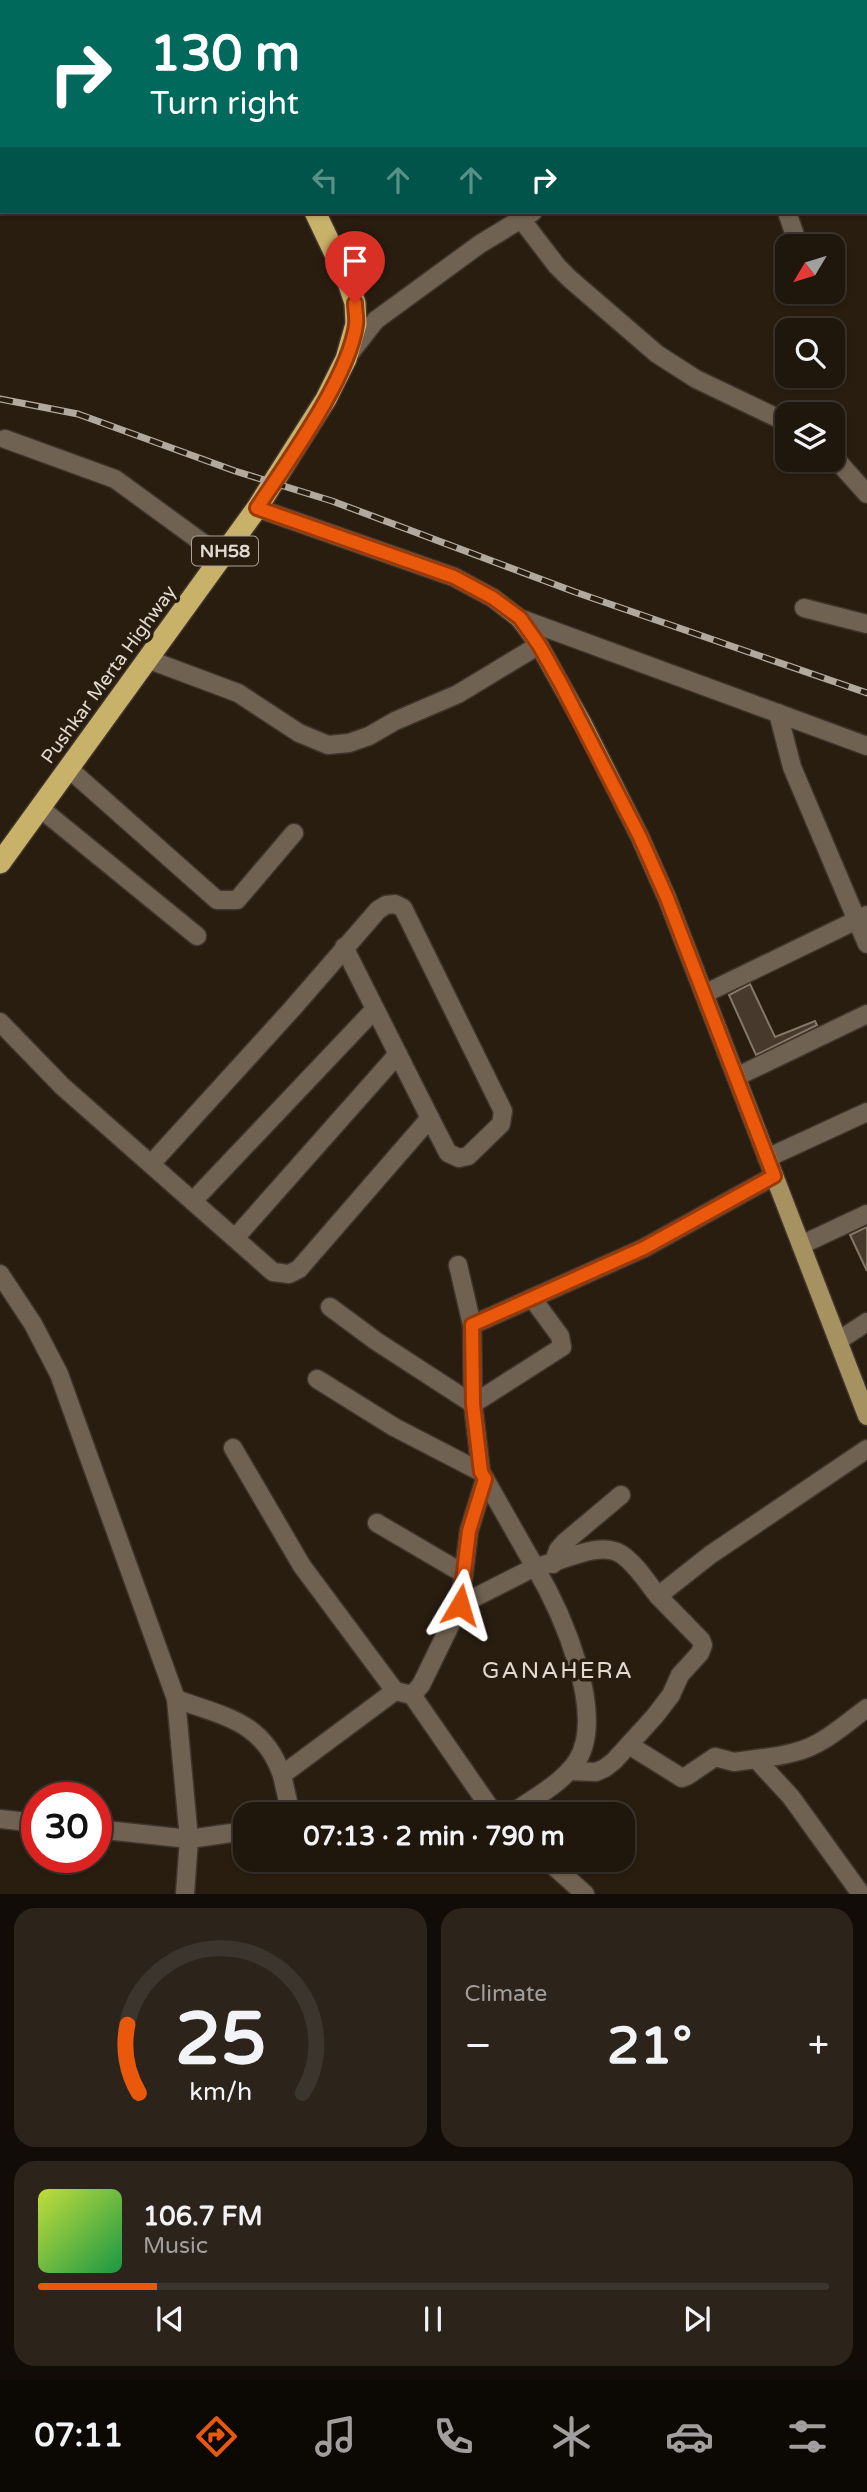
<!DOCTYPE html>
<html lang="en">
<head>
<meta charset="utf-8">
<style>
  :root { --surface:#1f160c; --page:#2c231a; --text:#f1f3f6; --muted:#a19f9d; --line:#3c352d; --accent:#ea580c }
  body { margin:0; font-family:"Varela Round",sans-serif; background:var(--page); color:var(--text); height:100vh; display:flex; flex-direction:column; font-size:26px; white-space:nowrap }
  * { box-sizing:border-box; margin:0 }
  p { font-size:23px; color:var(--muted) }
  .icon { flex:none; width:38px; height:38px; fill:none; stroke:currentColor; stroke-width:2; stroke-linecap:round; stroke-linejoin:round }
  .map { position:relative; height:1894px; overflow:hidden }
  .drawer { display:flex; flex-direction:column; gap:14px; padding:14px; background:#110c07; flex:1 }
  .drawer>* { flex:none }
  .guide { position:absolute; left:0px; top:0px; width:868px; height:214px; box-shadow:0 2px 5px #0004,0 0 0 2px var(--line); background:#00695c; color:#fff; overflow:hidden }
  .needle { width:46px; rotate:232deg }
  .controls { position:absolute; left:775px; top:234px; display:grid; gap:14px }
  .controls a { display:grid; place-items:center; width:70px; height:70px; border-radius:14px; background:var(--surface); box-shadow:0 2px 5px #0004,0 0 0 2px var(--line); font-size:35px }
  .speed { position:absolute; left:21px; top:1782px; display:flex; gap:14px; font-size:35px; font-weight:700; text-align:center }
  .speed>* { display:grid; place-content:center; width:91px; height:91px; border-radius:50%; background:var(--surface); box-shadow:0 2px 5px #0004,0 0 0 2px var(--line); line-height:1 }
  .speed .limit { border:10px solid #d22; background:#fff; color:#111 }
  .pin { position:absolute; display:grid; place-items:center; width:60px; height:60px; color:#fff; margin:-72px -30px; border-radius:50% 50% 50% 0; rotate:-45deg; box-shadow:0 0 7px #0007 }
  .pin .icon { rotate:45deg }
  .me { position:absolute; width:77px; margin:-38px; rotate:7deg; stroke-linejoin:round; filter:drop-shadow(0 0 5px #0008) }
  .turn { display:flex; align-items:center; gap:24px; height:147px; padding:0 35px; font-size:32px }
  .turn .icon { width:91px; height:91px; stroke-width:2.5 }
  .turn b { display:block; font-size:49px; line-height:60px }
  .lanes { display:flex; align-items:center; height:66px; padding:0 35px; background:#0003; justify-content:center; gap:35px; direction:ltr }
  .lanes .off { opacity:.35 }
  .big { font-size:52px; font-weight:700; line-height:1.1 }
  .drawer .widget { flex:1; display:flex; flex-direction:column; justify-content:center; gap:10px; min-width:0; padding:0 24px; border-radius:21px; background:var(--page) }
  .drawer .dial { align-items:center; gap:0 }
  .dial svg { height:182px; overflow:visible; fill:none; stroke:var(--line); stroke-width:7; stroke-linecap:round; text-anchor:middle }
  .dial text { fill:var(--text); stroke:none }
  .song { display:flex; align-items:center; gap:21px }
  .cover { width:84px; height:84px; border-radius:10px; background:linear-gradient(135deg,hsl(70 70% 55%),hsl(140 70% 35%)) }
  .played { height:7px; border-radius:4px; background:linear-gradient(90deg,var(--accent) 15%,var(--line) 15%) }
  .keys { display:flex; justify-content:space-around; direction:ltr }
  .heat { display:flex; justify-content:space-between; align-items:center; font-size:38px; direction:ltr }
  .drawer .tiles { flex:1; display:grid; gap:14px; grid-template-columns:1fr 1fr }
  .widget:last-child { grid-column:span 2 }
  .trip { position:absolute; left:233px; top:1802px; width:402px; height:70px; border-radius:21px; background:var(--surface); box-shadow:0 2px 5px #0004,0 0 0 2px var(--line); font-weight:700; line-height:70px; text-align:center }
  .tab-bar { display:flex; height:112px; justify-content:space-around; align-items:center; background:#0c0905; color:var(--muted) }
  .tab-bar .icon { width:49px; height:49px }
  .tab-bar .on { color:var(--accent) }
  .tab-bar b { font-size:32px; color:var(--text) }
  .map>svg:first-child { display:block }
  .building { fill:#473a2c; stroke:#867868; stroke-width:2 }
  .lines { fill:none; stroke-linecap:round; stroke-linejoin:round }
  .minor-casing { stroke:#3f352e; stroke-width:21 }
  .major-casing { stroke:#3f352e; stroke-width:21 }
  .highway-casing { stroke:#3f352e; stroke-width:24 }
  .path { stroke:#7d7368; stroke-width:2.5; stroke-dasharray:5 5; stroke-linecap:butt }
  .minor { stroke:#706252; stroke-width:18 }
  .major { stroke:#a59260; stroke-width:18 }
  .highway { stroke:#c8b269; stroke-width:21 }
  .rail-casing { stroke:#b1a89e; stroke-width:7 }
  .rail { stroke:#291d10; stroke-width:4.5; stroke-dasharray:13; stroke-linecap:butt }
  .route-casing { stroke:#983908; stroke-width:18 }
  .route { stroke:#ea580c; stroke-width:12 }
  .labels { text-anchor:middle; stroke-width:7; stroke-linejoin:round; paint-order:stroke }
  .shield { fill:#291d10; stroke:#aaa197; stroke-width:2 }
  .shield-label { font-size:18px; font-weight:bold; fill:#e2dad1 }
  .street-label { font-size:19px; fill:#e2dad1; stroke:#291d10 }
  .quarter-label { font-size:23px; letter-spacing:2px; fill:#e2dad1; stroke:#291d10 }
</style>
</head>
<body>
<div class="map">
<svg width="867" height="1894" viewBox="0 0 867 1894">
  <rect width="100%" height="100%" fill="#291d10"/>
  <g class="building">
    <polygon points="750,984 775,1037 815,1021 817,1025 756,1055 729,995"/>
    <polygon points="867,1227 867,1271 850,1235"/>
  </g>
  <g class="lines">
    <g class="minor-casing">
      <g id="minor">
        <polyline points="498,0 499,2"/>
        <polyline points="866,2 867,1"/>
        <polyline points="866,132 867,131"/>
        <polyline points="787,212 799,247"/>
        <polyline points="521,219 557,266 570,279 657,354 696,379 788,423"/>
        <polyline points="350,353 376,320 480,244 533,212"/>
        <polyline points="5,439 115,479 222,557"/>
        <polyline points="833,456 867,494"/>
        <polyline points="804,608 867,624"/>
        <polyline points="519,618 867,746"/>
        <polyline points="147,659 238,693 299,733 328,745 349,743 369,736 395,721 458,694 539,645"/>
        <polyline points="778,713 792,767 867,944"/>
        <polyline points="68,768 217,900 237,900 294,833"/>
        <polyline points="40,808 197,936"/>
        <polyline points="704,994 867,915"/>
        <polyline points="0,1022 62,1086 273,1272 289,1274 299,1269 430,1118 344,947"/>
        <polyline points="736,1077 867,1014"/>
        <polyline points="767,1158 867,1112"/>
        <polyline points="151,1164 292,1009 378,910 386,905 395,904 403,908 503,1111 501,1124 468,1156 459,1158 448,1153 430,1118"/>
        <polyline points="193,1201 375,1009"/>
        <polyline points="236,1237 398,1054"/>
        <polyline points="801,1245 867,1214"/>
        <polyline points="0,1274 33,1324 59,1374 176,1699 189,1839 185,1894"/>
        <polyline points="330,1307 376,1341 473,1404 562,1347 560,1336 532,1298"/>
        <polyline points="472,1325 644,1248 774,1176"/>
        <polyline points="838,1341 867,1322"/>
        <polyline points="317,1379 394,1427 481,1472"/>
        <polyline points="233,1448 302,1566 395,1691"/>
        <polyline points="377,1523 464,1574"/>
        <polyline points="553,1564 558,1550 565,1542 621,1495"/>
        <polyline points="460,1605 469,1531 485,1479"/>
        <polyline points="412,1695 495,1815"/>
        <path d="M176,1699c49,18 87,22 106,76"/>
        <polyline points="629,1745 682,1778 687,1776 715,1757 734,1762 756,1759 791,1797 861,1894"/>
        <path d="M756,1759c13,-2 27,-3 39,-7 27,-6 50,-28 72,-44"/>
        <polyline points="569,1771 596,1772 605,1768 614,1761 655,1716 671,1695 680,1675 700,1653 703,1645 701,1640 658,1596"/>
        <polyline points="291,1815 282,1775 395,1691 412,1695 421,1685 460,1605 535,1567 481,1472 473,1404 472,1325 458,1265"/>
        <path d="M510,1815c21,-16 52,-31 67,-54 30,-48 -16,-150 -42,-194 25,-4 63,-27 86,-13 15,10 26,28 37,42l52,-41 157,-106"/>
        <polyline points="0,1819 37,1823"/>
        <polyline points="96,1829 189,1839 245,1831"/>
        <polyline points="547,1860 585,1894"/>
      </g>
    </g>
    <g class="major-casing">
      <polyline id="major" points="257,508 454,577 493,598 519,618 539,645 583,724 640,837 667,898 867,1416"/>
    </g>
    <g class="highway-casing">
      <g id="highway">
        <polyline points="204,0 205,2"/>
        <polyline points="0,863 257,508 326,399 346,359 356,324 355,303 347,279 315,212"/>
      </g>
    </g>
    <polyline class="path" points="540,2 543,0"/>
    <use href="#minor" class="minor"/>
    <use href="#major" class="major"/>
    <use href="#highway" class="highway"/>
    <g class="rail-casing">
      <polyline id="rail" points="0,399 78,414 235,471 332,501 575,592 867,693"/>
    </g>
    <use href="#rail" class="rail"/>
  </g>
  <g class="lines">
    <g class="route-casing">
      <path id="route" d="M355,303c0,7 2,15 1,22 -8,54 -68,136 -99,183l197,69 39,21 27,20 19,27 22,39 79,153 27,61 107,278 -130,72 -172,77 1,79 8,68 4,7 -16,52 -9,74"/>
    </g>
    <use href="#route" class="route"/>
  </g>
  <g class="labels">
    <rect class="shield" x="192" y="536.5" width="66" height="29" rx="5"/>
    <g class="shield-label">
      <text x="225" y="557">NH58</text>
    </g>
    <g class="street-label">
      <text transform="translate(108 674) rotate(-54)" y="7">Pushkar Merta Highway</text>
    </g>
    <g class="quarter-label">
      <text x="558" y="1678">GANAHERA</text>
    </g>
  </g>
</svg>
<div class="controls">
<a><svg class="needle" viewBox="-14 -14 28 28"><path d="M0-13l5 13h-10z" fill="#e53935"/><path d="M0 13l5-13h-10z" fill="#a19f9d"/></svg></a>
<a><svg class="icon" aria-label="search" viewBox="0 0 24 24"><circle cx="10" cy="10" r="6"/><path d="M15 15l6 6"/></svg></a>
<a><svg class="icon" aria-label="layers" viewBox="0 0 24 24"><path d="M12 4l9 5-9 5-9-5zM3 14l9 5 9-5"/></svg></a>
</div>
<div class="speed"><div class="limit">30</div></div>
<div class="pin" style="left:355px;top:303px;background:#d93025"><svg class="icon" aria-label="arrive" viewBox="0 0 24 24"><path d="M6 21V4h12l-3 4 3 4H6"/></svg></div>
<svg class="me" style="left:460px;top:1605px" viewBox="-20 -20 40 40"><path d="M0-17L14 15 0 8-14 15z" fill="#ea580c" stroke="#fff" stroke-width="4"/></svg>
<div class="trip">07:13 · 2 min · 790 m</div>
<div class="guide">
<div class="turn"><svg class="icon" aria-label="right" viewBox="0 0 24 24"><path d="M7 20v-9h11M14 6l5 5-5 5"/></svg><div><b>130 m</b>Turn right</div></div>
<div class="lanes"><svg class="icon off" aria-label="left" viewBox="0 0 24 24"><path d="M17 20v-9H6M10 6l-5 5 5 5"/></svg><svg class="icon off" aria-label="ahead" viewBox="0 0 24 24"><path d="M12 20V5M6 11l6-6 6 6"/></svg><svg class="icon off" aria-label="ahead" viewBox="0 0 24 24"><path d="M12 20V5M6 11l6-6 6 6"/></svg><svg class="icon" aria-label="right" viewBox="0 0 24 24"><path d="M7 20v-9h11M14 6l5 5-5 5"/></svg></div>
</div>
</div>
<section class="drawer">
<div class="tiles">
<div class="widget dial"><svg viewBox="0 0 100 80">
<path d="M14 69A42 42 0 1 1 86 69"/>
<path d="M14 69A42 42 0 0 1 9 39" stroke="#ea580c"/>
<text x="50" y="56" font-size="32" font-weight="700">25</text>
<text x="50" y="72" font-size="11">km/h</text>
</svg></div>
<div class="widget"><p>Climate</p>
<div class="heat"><a>−</a><b class="big">21°</b><a>+</a></div>
</div>
<div class="widget">
<div class="song"><i class="cover"></i><div><b>106.7 FM</b><p>Music</p></div></div>
<div class="played"></div>
<div class="keys"><svg class="icon" aria-label="previous" viewBox="0 0 24 24"><path d="M18 5L8 12l10 7zM5 5v14"/></svg><svg class="icon" aria-label="pause" viewBox="0 0 24 24"><path d="M8 5v14M16 5v14"/></svg><svg class="icon" aria-label="next" viewBox="0 0 24 24"><path d="M6 5l10 7-10 7zM19 5v14"/></svg></div>
</div>
</div>
</section>
<nav class="tab-bar">
<b>07:11</b>
<svg class="icon on" aria-label="directions" viewBox="0 0 24 24"><path d="M12 3l9 9-9 9-9-9zM9 14v-3h6M13 9l2 2-2 2"/></svg>
<svg class="icon" aria-label="music" viewBox="0 0 24 24"><path d="M9 18V5l10-2v13"/><circle cx="6" cy="18" r="3"/><circle cx="16" cy="16" r="3"/></svg>
<svg class="icon" aria-label="phone" viewBox="0 0 24 24"><path d="M5 4h4l2 5-3 2q2 4 5 5l2-3 5 2v4C11 20 4 13 5 4z"/></svg>
<svg class="icon" aria-label="climate" viewBox="0 0 24 24"><path d="M12 3v18M4 7l16 10M4 17L20 7"/></svg>
<svg class="icon" aria-label="car" viewBox="0 0 24 24"><path d="M5 17H2v-5l4-1 3-4h7l3 4 3 1v5h-3M9 17h6M6 11h13"/><circle cx="7" cy="17" r="2"/><circle cx="17" cy="17" r="2"/></svg>
<svg class="icon" aria-label="filters" viewBox="0 0 24 24"><path d="M4 7h16M4 17h16"/><circle cx="9" cy="7" r="2"/><circle cx="15" cy="17" r="2"/></svg>
</nav>
</body>
</html>
